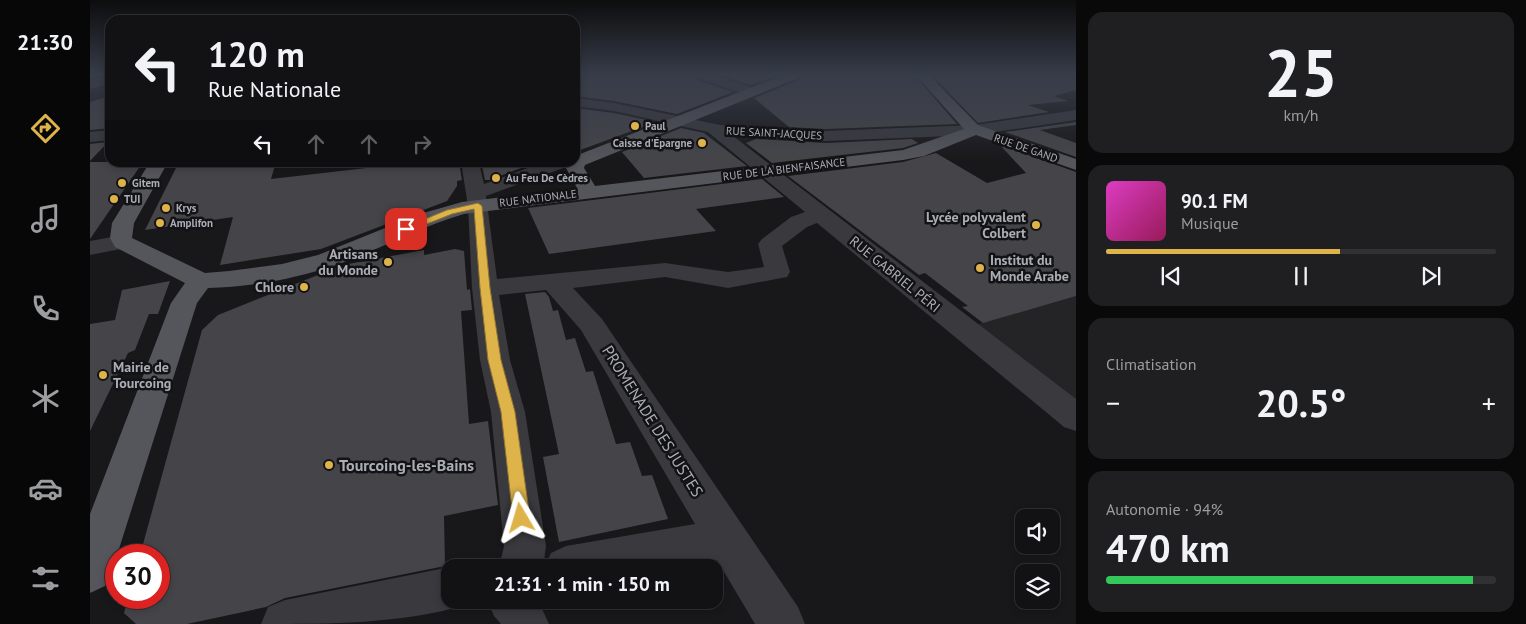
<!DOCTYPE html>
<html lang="fr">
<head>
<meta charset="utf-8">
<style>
  :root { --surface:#121113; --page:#1f1f21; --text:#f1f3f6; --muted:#9c9da0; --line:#313133; --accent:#deb34a }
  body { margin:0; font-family:"PT Sans",sans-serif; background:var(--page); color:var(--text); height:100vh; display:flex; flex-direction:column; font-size:19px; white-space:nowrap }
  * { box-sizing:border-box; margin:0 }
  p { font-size:16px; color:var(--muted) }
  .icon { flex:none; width:28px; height:28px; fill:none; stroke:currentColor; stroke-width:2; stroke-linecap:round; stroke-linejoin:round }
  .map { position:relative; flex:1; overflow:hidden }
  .side { display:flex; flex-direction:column; gap:12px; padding:12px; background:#0a090a; width:450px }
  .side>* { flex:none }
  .hud { position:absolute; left:15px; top:15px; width:475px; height:152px; border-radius:15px; box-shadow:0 2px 8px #0003,0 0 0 1px var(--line); background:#121113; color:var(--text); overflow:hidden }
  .fabs { position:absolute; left:925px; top:509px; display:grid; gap:10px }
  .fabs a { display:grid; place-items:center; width:45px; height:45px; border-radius:10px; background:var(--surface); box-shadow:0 2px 8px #0003,0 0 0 1px var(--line); font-size:25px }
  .speed { position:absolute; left:15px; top:544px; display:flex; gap:10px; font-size:25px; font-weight:700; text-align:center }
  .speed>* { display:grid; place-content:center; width:65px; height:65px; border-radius:50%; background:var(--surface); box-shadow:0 2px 8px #0003,0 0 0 1px var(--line); line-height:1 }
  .speed .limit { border:8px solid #d22; background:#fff; color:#111 }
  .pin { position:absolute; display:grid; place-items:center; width:42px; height:42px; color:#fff; margin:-21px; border-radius:10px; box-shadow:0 2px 8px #0006 }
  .me { position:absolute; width:55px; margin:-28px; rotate:353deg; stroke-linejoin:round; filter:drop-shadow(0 0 4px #0008) }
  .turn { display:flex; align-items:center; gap:18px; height:105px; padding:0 20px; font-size:22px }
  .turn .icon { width:65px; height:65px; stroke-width:2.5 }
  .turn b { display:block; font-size:35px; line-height:42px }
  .lanes { display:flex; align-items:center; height:48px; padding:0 20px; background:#0003; justify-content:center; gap:25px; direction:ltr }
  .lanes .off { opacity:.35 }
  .big { font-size:38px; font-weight:700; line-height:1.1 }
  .side .card { flex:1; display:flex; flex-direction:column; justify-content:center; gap:8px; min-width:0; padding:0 18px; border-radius:15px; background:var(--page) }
  .side .dial { align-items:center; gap:0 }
  .dial b { font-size:65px; line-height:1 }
  .song { display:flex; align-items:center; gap:15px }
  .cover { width:60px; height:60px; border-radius:8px; background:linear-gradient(135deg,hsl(310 70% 55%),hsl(330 70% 35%)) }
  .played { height:5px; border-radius:2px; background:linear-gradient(90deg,var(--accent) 60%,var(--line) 60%) }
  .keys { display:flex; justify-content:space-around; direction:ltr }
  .heat { display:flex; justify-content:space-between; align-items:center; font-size:28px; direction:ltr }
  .charge { height:8px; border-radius:4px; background:linear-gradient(90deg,#34c759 94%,var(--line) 0) }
  .trip { position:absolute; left:351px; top:559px; width:282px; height:50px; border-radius:15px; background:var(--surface); box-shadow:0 2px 8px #0003,0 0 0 1px var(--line); font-weight:700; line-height:50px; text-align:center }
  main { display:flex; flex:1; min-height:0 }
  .tabs { display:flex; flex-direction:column; width:90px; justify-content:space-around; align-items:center; background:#070708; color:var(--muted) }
  .tabs .icon { width:35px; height:35px }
  .tabs .active { color:var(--accent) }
  .tabs b { font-size:22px; color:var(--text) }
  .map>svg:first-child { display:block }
  .built { fill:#242426 }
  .building { fill:#454549 }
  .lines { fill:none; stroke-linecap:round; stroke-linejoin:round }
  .minor { fill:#39393e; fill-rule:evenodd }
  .major { fill:#55565c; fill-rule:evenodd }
  .route { fill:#deb34a; stroke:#907430 }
  .poi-dot { fill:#deb34a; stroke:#131214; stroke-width:2 }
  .labels { text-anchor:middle; stroke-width:5; stroke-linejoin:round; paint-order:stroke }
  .far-poi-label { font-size:11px; font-weight:bold; fill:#abaeb7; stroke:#131214; text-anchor:start }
  .far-street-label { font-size:11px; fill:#abaeb7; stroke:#131214 }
  .poi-label { font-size:14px; font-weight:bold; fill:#abaeb7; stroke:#131214; text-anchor:end }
  .street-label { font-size:14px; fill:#abaeb7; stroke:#131214 }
  .near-street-label { font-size:16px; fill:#abaeb7; stroke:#131214 }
  .near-poi-label { font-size:16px; font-weight:bold; fill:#abaeb7; stroke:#131214; text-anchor:start }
</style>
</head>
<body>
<main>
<nav class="tabs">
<b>21:30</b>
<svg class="icon active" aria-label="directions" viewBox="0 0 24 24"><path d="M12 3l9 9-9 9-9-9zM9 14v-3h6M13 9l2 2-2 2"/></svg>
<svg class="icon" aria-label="music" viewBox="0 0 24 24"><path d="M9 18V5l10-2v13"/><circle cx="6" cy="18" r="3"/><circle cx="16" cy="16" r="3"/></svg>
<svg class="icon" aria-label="phone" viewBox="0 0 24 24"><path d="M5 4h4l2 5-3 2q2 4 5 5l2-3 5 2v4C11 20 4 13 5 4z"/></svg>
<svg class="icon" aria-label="climate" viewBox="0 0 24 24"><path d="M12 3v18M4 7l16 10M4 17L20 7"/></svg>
<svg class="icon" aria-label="car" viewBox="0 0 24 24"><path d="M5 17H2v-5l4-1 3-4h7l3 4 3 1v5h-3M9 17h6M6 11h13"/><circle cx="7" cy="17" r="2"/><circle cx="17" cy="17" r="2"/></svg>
<svg class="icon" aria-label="filters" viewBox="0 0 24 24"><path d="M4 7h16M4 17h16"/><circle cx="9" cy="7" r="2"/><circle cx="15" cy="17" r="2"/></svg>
</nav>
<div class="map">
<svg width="986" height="624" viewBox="0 0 986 624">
  <rect width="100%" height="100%" fill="#181719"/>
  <polygon class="built" points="986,296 986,403 884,325"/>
  <g class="building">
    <polygon points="485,75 604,75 607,80 643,92 587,114 524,101 485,96"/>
    <polygon points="630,75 688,75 661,85"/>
    <polygon points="712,75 824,75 867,124 736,129 699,127 664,98 709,80"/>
    <polygon points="842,75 986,75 986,90 964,96 978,101 938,105 959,112 888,123"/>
    <polygon points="20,96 20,128 0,130 0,102"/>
    <polygon points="485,108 524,113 566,122 485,152"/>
    <polygon points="986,122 986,125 950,130 986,143 986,157 915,132"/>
    <polygon points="591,128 614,133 657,166 554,178 532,152"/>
    <polygon points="666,139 736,143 822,139 828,143 813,148 682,163 656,143"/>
    <polygon points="18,142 0,161 0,144"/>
    <polygon points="910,145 986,172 986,296 893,323 872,307 878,306 835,273 829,275 698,176 813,162 846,153 897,183 936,173"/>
    <polygon points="0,162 53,162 0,239"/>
    <polygon points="89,162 186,162 181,179 294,166 293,162 369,162 372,180 367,181 367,186 357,201 231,249 130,265 143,217 55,230"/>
    <polygon points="391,162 447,162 399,180 395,180"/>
    <polygon points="672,179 694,197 606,209 626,231 459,254 438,208"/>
    <polygon points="365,249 374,251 377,290 380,289 382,310 371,311 379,424 398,421 408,505 354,516 355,566 195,598 176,607 97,624 46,624 34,613 38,598 69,598 69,555 50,555 112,330 128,315 253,265 334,250 334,255"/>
    <polygon points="80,281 68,314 59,314 45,350 38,353 0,431 0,324 25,320 32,290"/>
    <polygon points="455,292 459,297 463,311 468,310 476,340 485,338 496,372 503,371 526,444 540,442 552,476 562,475 578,519 469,542 453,457 469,454 435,294"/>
  </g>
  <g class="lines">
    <g class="minor">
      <polygon points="20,75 20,83 0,89 0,81"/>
      <polygon points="606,75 624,75 666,89 668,92 661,96 656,95 608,78"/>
      <polygon points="485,98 524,103 630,125 736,131 885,125 986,110 986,120 885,135 736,141 643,136 986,399 986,431 974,427 727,223 717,227 692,246 700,272 697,277 638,288 575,277 483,288 512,319 708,607 715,624 665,624 627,560 588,568 454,568 461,553 476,546 605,524 491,330 456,290 409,295 420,360 435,412 456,546 453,568 409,568 414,546 413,536 401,412 390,360 382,288 378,206 371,162 389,162 394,184 454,162 482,162 479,166 396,196 407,279 575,263 638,272 674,267 668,244 672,239 701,217 715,212 618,132 524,111 485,106"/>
      <polygon points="20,130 20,140 0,142 0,132"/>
      <polygon points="33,235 41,237 45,242 41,247 0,255 0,241"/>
      <path d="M360,567l2,1h-2v32h18l-2,5c-65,19 -136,19 -205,19l7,-17 17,-7z"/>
      <polygon points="397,600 448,600 459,624 411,624 404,616"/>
    </g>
    <path class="major" d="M693,75h17l-2,3 -213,87 -1,3 11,18 308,-36 61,-21 -48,-54h13l49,50 98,34v11l-100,-35 -52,21 -21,4 -439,54c-45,13 -85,36 -128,51 -41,14 -86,22 -128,23l-11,15 -85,268 -7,15 -15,7v-79l81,-211 14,-20 -70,-36 -5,-9 2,-15 38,-61h18l-34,61 -2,15 73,35 24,-2 53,-7 36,-9 102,-41 42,-12 115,-14 -11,-20 1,-6h8v-6z"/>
  </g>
  <linearGradient id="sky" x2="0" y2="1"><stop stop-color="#0d0d0e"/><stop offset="0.46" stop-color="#373c49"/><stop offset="1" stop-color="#373c49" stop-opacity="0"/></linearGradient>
  <rect width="986" height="162" fill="url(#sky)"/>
  <polygon class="route" points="388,203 392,206 400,288 411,360 425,412 440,518 437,523 431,526 425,523 423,518 411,412 398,360 390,288 384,209 362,214 319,231 311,229 357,210"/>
  <g class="poi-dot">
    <circle cx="545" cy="126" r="5"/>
    <circle cx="612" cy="143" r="5"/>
    <circle cx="406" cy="178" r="5"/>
    <circle cx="32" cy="183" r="5"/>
    <circle cx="24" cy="199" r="5"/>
    <circle cx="76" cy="208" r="5"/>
    <circle cx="70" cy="223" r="5"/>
    <circle cx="946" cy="225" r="5"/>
    <circle cx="298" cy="262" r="5"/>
    <circle cx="890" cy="268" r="5"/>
    <circle cx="214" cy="287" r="5"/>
    <circle cx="13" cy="375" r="5"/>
    <circle cx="239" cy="465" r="5"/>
  </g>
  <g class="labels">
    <g class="far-poi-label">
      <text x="555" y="130">Paul</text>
      <text x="602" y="147" text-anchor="end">Caisse d'Épargne</text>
      <text x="416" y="182">Au Feu De Cèdres</text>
      <text x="42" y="187">Gitem</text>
      <text x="34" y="203">TUI</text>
      <text x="86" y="212">Krys</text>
      <text x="80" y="227">Amplifon</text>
    </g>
    <g class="far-street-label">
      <text transform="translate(684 133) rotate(3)" y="4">RUE SAINT-JACQUES</text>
      <text transform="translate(936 148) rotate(19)" y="4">RUE DE GAND</text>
      <text transform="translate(694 169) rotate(-7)" y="4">RUE DE LA BIENFAISANCE</text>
      <text transform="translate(448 198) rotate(-7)" y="4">RUE NATIONALE</text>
    </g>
    <g class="poi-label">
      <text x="936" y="222">Lycée polyvalent<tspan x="936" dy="16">Colbert</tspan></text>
      <text x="288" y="259">Artisans<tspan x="288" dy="16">du Monde</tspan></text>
      <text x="900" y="265" text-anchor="start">Institut du<tspan x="900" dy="16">Monde Arabe</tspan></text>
      <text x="204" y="292">Chlore</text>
      <text x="23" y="372" text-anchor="start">Mairie de<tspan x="23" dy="16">Tourcoing</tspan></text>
    </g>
    <g class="street-label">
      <text transform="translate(805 274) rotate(39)" y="5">RUE GABRIEL PÉRI</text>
    </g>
    <g class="near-street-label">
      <text transform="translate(563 421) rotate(58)" y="6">PROMENADE DES JUSTES</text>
    </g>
    <g class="near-poi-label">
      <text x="249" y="471">Tourcoing-les-Bains</text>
    </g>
  </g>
</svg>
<div class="fabs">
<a><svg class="icon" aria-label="sound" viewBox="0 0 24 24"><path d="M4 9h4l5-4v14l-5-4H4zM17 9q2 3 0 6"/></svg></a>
<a><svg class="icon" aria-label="layers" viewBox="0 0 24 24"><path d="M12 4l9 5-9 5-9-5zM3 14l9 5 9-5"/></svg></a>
</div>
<div class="speed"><div class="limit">30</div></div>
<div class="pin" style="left:316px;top:229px;background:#d93025"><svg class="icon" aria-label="arrive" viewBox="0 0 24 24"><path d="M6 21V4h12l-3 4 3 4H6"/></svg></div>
<svg class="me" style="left:431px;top:518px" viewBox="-20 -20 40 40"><path d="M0-17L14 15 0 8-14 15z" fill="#deb34a" stroke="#fff" stroke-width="4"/></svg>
<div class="trip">21:31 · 1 min · 150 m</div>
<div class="hud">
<div class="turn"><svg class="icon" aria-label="left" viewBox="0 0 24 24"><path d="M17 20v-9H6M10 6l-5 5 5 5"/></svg><div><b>120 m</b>Rue Nationale</div></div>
<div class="lanes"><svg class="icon" aria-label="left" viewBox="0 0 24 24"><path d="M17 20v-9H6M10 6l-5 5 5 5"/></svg><svg class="icon off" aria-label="ahead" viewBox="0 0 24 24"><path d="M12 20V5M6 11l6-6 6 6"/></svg><svg class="icon off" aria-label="ahead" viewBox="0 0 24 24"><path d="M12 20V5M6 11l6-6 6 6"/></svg><svg class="icon off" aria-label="right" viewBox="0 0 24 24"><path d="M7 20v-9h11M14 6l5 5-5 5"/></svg></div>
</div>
</div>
<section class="side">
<div class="card dial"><b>25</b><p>km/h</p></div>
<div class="card">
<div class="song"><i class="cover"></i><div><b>90.1 FM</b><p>Musique</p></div></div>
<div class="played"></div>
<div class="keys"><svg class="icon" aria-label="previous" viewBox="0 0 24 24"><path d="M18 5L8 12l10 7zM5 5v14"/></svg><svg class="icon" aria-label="pause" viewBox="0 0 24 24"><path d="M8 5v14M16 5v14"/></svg><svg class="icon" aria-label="next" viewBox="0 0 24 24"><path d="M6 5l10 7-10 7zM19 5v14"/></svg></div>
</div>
<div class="card"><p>Climatisation</p>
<div class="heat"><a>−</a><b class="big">20.5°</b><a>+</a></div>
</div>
<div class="card"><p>Autonomie · 94%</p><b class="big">470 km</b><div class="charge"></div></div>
</section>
</main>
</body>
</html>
